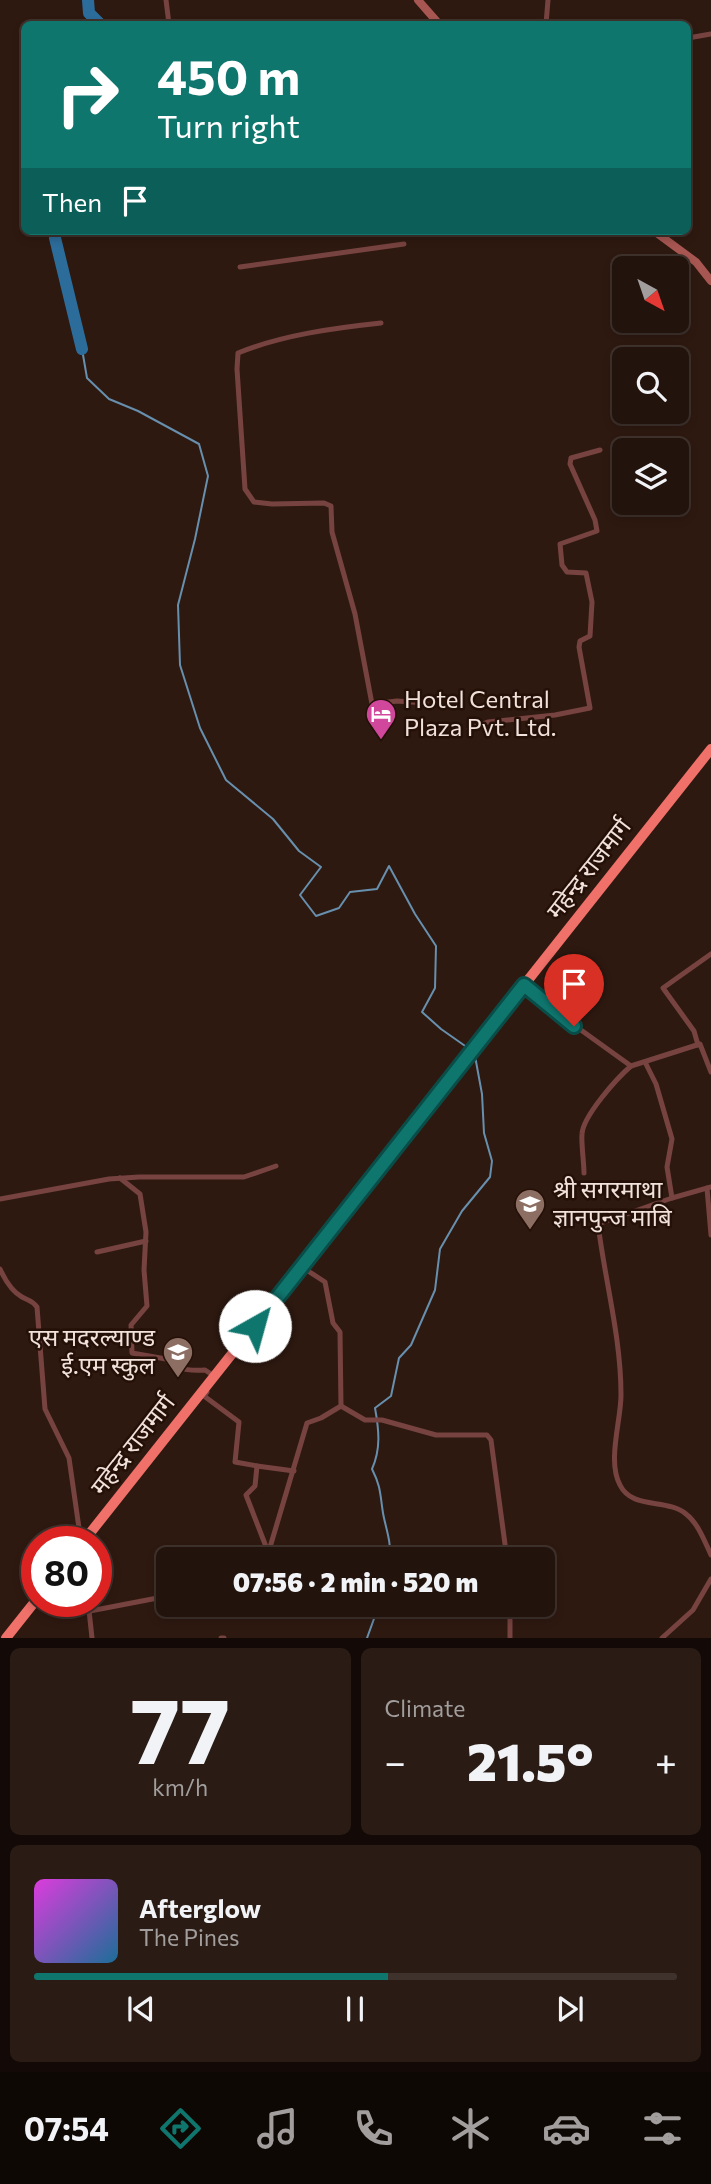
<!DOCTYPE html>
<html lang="en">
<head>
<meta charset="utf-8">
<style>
  :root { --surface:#22130c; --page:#2a1c15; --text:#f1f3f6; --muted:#a29e9d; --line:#3f322d; --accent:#0f766e }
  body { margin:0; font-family:Commissioner,"Noto Sans Devanagari",sans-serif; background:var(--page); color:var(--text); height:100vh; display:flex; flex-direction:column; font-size:26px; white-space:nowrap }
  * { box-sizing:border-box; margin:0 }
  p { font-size:23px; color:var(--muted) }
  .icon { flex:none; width:38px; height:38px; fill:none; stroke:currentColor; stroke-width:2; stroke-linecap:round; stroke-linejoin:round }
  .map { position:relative; height:1638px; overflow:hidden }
  .side { display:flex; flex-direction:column; gap:10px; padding:10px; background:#130a07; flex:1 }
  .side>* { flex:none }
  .guide { position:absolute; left:21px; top:21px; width:670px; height:214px; border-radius:10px; box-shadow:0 4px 10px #0003,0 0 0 2px var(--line); background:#0f766e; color:#fff; overflow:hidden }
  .needle { width:46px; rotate:140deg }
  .fabs { position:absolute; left:612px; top:256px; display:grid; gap:14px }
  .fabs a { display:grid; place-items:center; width:77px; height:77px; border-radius:10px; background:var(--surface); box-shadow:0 4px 10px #0003,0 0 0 2px var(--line); font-size:35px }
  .speed { position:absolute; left:21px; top:1526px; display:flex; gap:14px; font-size:35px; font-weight:700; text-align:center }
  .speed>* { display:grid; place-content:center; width:91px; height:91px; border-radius:50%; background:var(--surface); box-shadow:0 4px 10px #0003,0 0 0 2px var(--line); line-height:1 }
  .speed .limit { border:10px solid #d22; background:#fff; color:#111 }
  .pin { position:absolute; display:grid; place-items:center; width:60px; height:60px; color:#fff; margin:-72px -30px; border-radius:50% 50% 50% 0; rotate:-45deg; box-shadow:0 0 7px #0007 }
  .pin .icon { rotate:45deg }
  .me { position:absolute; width:77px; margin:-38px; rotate:38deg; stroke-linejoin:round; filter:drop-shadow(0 0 5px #0008) }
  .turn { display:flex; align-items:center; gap:24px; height:147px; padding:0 21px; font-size:32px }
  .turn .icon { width:91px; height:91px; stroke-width:2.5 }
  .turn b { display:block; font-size:49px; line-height:60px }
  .then { display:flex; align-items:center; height:66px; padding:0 21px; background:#0003; gap:14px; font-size:26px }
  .big { font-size:52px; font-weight:800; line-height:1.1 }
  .side .widget { flex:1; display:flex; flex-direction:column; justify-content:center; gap:10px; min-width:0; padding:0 24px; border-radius:10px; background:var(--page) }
  .side .dial { align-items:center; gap:0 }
  .dial b { font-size:91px; line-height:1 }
  .song { display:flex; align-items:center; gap:21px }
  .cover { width:84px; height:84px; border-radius:10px; background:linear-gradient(135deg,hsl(300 70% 55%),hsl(200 70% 35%)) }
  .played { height:7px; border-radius:4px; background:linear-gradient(90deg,var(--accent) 55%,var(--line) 55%) }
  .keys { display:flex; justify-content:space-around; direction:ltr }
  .heat { display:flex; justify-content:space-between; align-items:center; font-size:38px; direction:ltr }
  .side .tiles { flex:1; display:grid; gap:10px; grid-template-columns:1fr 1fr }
  .widget:last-child { grid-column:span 2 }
  .trip { position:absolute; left:156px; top:1547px; width:399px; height:70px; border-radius:10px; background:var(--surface); box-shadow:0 4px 10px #0003,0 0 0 2px var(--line); font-weight:800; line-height:70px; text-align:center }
  .tabs { display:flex; height:112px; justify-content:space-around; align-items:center; background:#0e0805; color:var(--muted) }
  .tabs .icon { width:49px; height:49px }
  .tabs .current { color:var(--accent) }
  .tabs b { font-size:32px; color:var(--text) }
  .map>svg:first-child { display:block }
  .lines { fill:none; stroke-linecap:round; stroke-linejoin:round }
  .stream { stroke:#678fae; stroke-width:2 }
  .river { stroke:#2c6c9a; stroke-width:12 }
  .street { stroke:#774340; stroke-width:5 }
  .secondary { stroke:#a75651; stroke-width:8 }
  .highway { stroke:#f0706a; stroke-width:10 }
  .route-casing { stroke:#0a4d48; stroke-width:18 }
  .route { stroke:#0f766e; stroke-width:12 }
  .labels { text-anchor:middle; stroke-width:5; stroke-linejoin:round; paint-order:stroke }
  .poi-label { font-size:24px; fill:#f0e1db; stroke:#241007; text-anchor:start }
  .street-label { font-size:24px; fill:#f0e1db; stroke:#241007 }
</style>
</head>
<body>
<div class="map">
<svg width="711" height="1638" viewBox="0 0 711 1638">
  <rect width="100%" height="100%" fill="#2e1910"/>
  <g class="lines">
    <g class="stream">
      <polyline points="82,349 87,378 109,399 138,411 199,444 208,476 195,539 178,605 180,665 200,728 226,780 273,819 299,851 321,867 300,895 316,916 339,908 350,892 377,889 389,866 415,914 436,946 435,988 422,1012 441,1029 468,1048"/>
      <path d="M389,1559c3,-17 -3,-29 -6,-46 -3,-19 -2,-26 -11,-44 9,-20 7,-39 3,-61l16,-12 8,-38 12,-13 24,-55 5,-41 22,-38 28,-34 2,-16 -8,-28 -2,-39 -7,-38"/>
      <polyline points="367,1638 379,1605"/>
    </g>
    <g class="river">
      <polyline points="88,0 89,13 100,24"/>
      <polyline points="56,231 55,238 82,349"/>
    </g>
    <g class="street">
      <polyline points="166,0 169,24"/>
      <polyline points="546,24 548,0"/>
      <polyline points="688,38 711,34"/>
      <polyline points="240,267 404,244"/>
      <path d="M381,323c-47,5 -99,12 -143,30l-1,16 8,120 9,13 18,2 52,-1 7,3 1,26 23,82 17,90 25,-3 29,2"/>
      <polyline points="469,729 488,722 555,715 590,708 579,647 580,641 590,636 592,602 586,573 567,572 562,565 560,544 597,531 595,520 570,464 571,458 600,450"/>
      <polyline points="524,985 574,1025 631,1066 700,1044 711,1072"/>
      <polyline points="698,1045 694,1031 663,988 711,954"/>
      <polyline points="645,1062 656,1084 672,1139 667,1167 672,1198"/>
      <path d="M584,1173c0,-10 -3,-31 -2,-39 1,-18 35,-56 49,-68"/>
      <path d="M120,1178l20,16 6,38 -2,38 3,36 -16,19 1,28 34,6c9,11 26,12 39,11l9,6"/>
      <path d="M711,1187l-39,11 -74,26c7,57 23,113 23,171 0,26 -14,66 -1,90 12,25 47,13 66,29 12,9 19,28 25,41"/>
      <polyline points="707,1188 711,1235"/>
      <polyline points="0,1199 109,1179 139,1177 244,1177 276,1166"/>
      <polyline points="97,1252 146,1241"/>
      <path d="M0,1269c5,11 11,22 22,28 7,4 10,3 15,10l8,102 24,49 12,84"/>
      <polyline points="207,1392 204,1396 239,1422 235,1462 257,1466 255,1486 246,1495 265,1544 269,1559"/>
      <polyline points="341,1406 365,1420 382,1420 436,1435 487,1435 491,1440 507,1559"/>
      <polyline points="257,1466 294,1471"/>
      <polyline points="268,1554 307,1423 321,1418 341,1406 340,1332 333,1323 325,1282 308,1271 298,1271"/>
      <polyline points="88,1601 92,1638"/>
      <polyline points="510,1605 510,1638"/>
      <polyline points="90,1611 168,1596"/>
      <polyline points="221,1638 224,1638"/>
      <polyline points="662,1638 693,1610 711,1579"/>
    </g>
    <g class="secondary">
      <polyline points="418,0 439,24"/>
      <polyline points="654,231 696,262 711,281"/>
    </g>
    <g class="highway">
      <polyline points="83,1542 711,749"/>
      <polyline points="6,1638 37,1599"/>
    </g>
  </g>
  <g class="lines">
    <g class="route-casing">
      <polyline id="route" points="255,1326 524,985 574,1026"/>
    </g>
    <use href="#route" class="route"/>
  </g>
  <defs>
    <g id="hotel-pin" transform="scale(1.575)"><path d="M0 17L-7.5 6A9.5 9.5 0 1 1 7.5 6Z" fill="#d1479c" stroke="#241007"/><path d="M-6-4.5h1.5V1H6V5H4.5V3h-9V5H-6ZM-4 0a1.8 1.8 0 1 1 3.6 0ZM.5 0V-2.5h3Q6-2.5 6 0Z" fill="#fff"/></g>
    <g id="school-pin" transform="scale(1.575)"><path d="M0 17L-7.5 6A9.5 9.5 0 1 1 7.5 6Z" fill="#8d6e63" stroke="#241007"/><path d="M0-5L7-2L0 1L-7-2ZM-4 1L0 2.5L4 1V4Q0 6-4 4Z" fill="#fff"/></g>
  </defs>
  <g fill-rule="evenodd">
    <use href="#hotel-pin" x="381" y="714"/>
    <use href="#school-pin" x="530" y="1204"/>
    <use href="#school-pin" x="178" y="1352"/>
  </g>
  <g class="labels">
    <g class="poi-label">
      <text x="404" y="708">Hotel Central<tspan x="404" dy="28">Plaza Pvt. Ltd.</tspan></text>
      <text x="553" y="1198">श्री सगरमाथा<tspan x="553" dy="28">ज्ञानपुन्ज माबि</tspan></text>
      <text x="155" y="1346" text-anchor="end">एस मदरल्याण्ड<tspan x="155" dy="28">ई.एम स्कुल</tspan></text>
    </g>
    <g class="street-label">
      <text transform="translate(589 869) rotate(-52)" y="8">महेन्द्र राजमार्ग</text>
      <text transform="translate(133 1445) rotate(-52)" y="8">महेन्द्र राजमार्ग</text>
    </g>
  </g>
</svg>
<div class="fabs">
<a><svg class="needle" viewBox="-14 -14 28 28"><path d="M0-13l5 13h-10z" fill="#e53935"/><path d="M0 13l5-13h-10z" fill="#a29e9d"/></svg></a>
<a><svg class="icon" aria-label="search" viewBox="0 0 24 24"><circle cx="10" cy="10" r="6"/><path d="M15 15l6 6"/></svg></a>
<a><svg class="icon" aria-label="layers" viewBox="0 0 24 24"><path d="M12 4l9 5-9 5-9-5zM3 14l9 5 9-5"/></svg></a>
</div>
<div class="speed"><div class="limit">80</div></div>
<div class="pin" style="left:574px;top:1026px;background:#d93025"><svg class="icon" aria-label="arrive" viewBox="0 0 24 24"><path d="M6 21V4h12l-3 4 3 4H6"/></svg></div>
<svg class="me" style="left:255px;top:1326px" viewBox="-20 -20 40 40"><circle r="19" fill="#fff"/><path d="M0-13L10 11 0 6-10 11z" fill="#0f766e"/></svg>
<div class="trip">07:56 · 2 min · 520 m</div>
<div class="guide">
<div class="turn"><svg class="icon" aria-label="right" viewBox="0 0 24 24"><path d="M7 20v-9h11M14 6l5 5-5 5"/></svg><div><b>450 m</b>Turn right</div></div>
<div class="then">Then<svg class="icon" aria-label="arrive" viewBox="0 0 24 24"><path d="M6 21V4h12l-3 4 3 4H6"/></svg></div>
</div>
</div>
<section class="side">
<div class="tiles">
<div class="widget dial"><b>77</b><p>km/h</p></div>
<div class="widget"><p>Climate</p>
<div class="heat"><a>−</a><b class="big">21.5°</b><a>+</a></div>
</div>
<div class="widget">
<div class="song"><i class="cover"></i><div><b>Afterglow</b><p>The Pines</p></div></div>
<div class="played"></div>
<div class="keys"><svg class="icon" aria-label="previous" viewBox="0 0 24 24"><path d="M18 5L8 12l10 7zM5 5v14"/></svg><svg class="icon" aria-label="pause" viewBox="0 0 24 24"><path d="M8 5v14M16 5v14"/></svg><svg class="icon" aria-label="next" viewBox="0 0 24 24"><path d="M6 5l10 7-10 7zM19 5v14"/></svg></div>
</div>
</div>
</section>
<nav class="tabs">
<b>07:54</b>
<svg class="icon current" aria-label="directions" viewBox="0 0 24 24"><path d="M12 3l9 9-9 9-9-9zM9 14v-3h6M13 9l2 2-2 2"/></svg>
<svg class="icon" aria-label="music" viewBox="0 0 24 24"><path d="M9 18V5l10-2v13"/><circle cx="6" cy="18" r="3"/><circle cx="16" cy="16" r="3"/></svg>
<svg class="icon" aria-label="phone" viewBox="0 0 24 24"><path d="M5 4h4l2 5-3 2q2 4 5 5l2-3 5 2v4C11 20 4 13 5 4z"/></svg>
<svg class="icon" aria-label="climate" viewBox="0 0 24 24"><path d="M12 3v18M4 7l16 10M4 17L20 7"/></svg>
<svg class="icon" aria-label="car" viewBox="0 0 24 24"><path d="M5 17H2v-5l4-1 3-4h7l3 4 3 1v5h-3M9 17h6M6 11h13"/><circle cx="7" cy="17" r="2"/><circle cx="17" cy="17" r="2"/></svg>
<svg class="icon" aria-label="filters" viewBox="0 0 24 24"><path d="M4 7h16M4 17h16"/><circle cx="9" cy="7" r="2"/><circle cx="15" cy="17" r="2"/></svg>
</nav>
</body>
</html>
